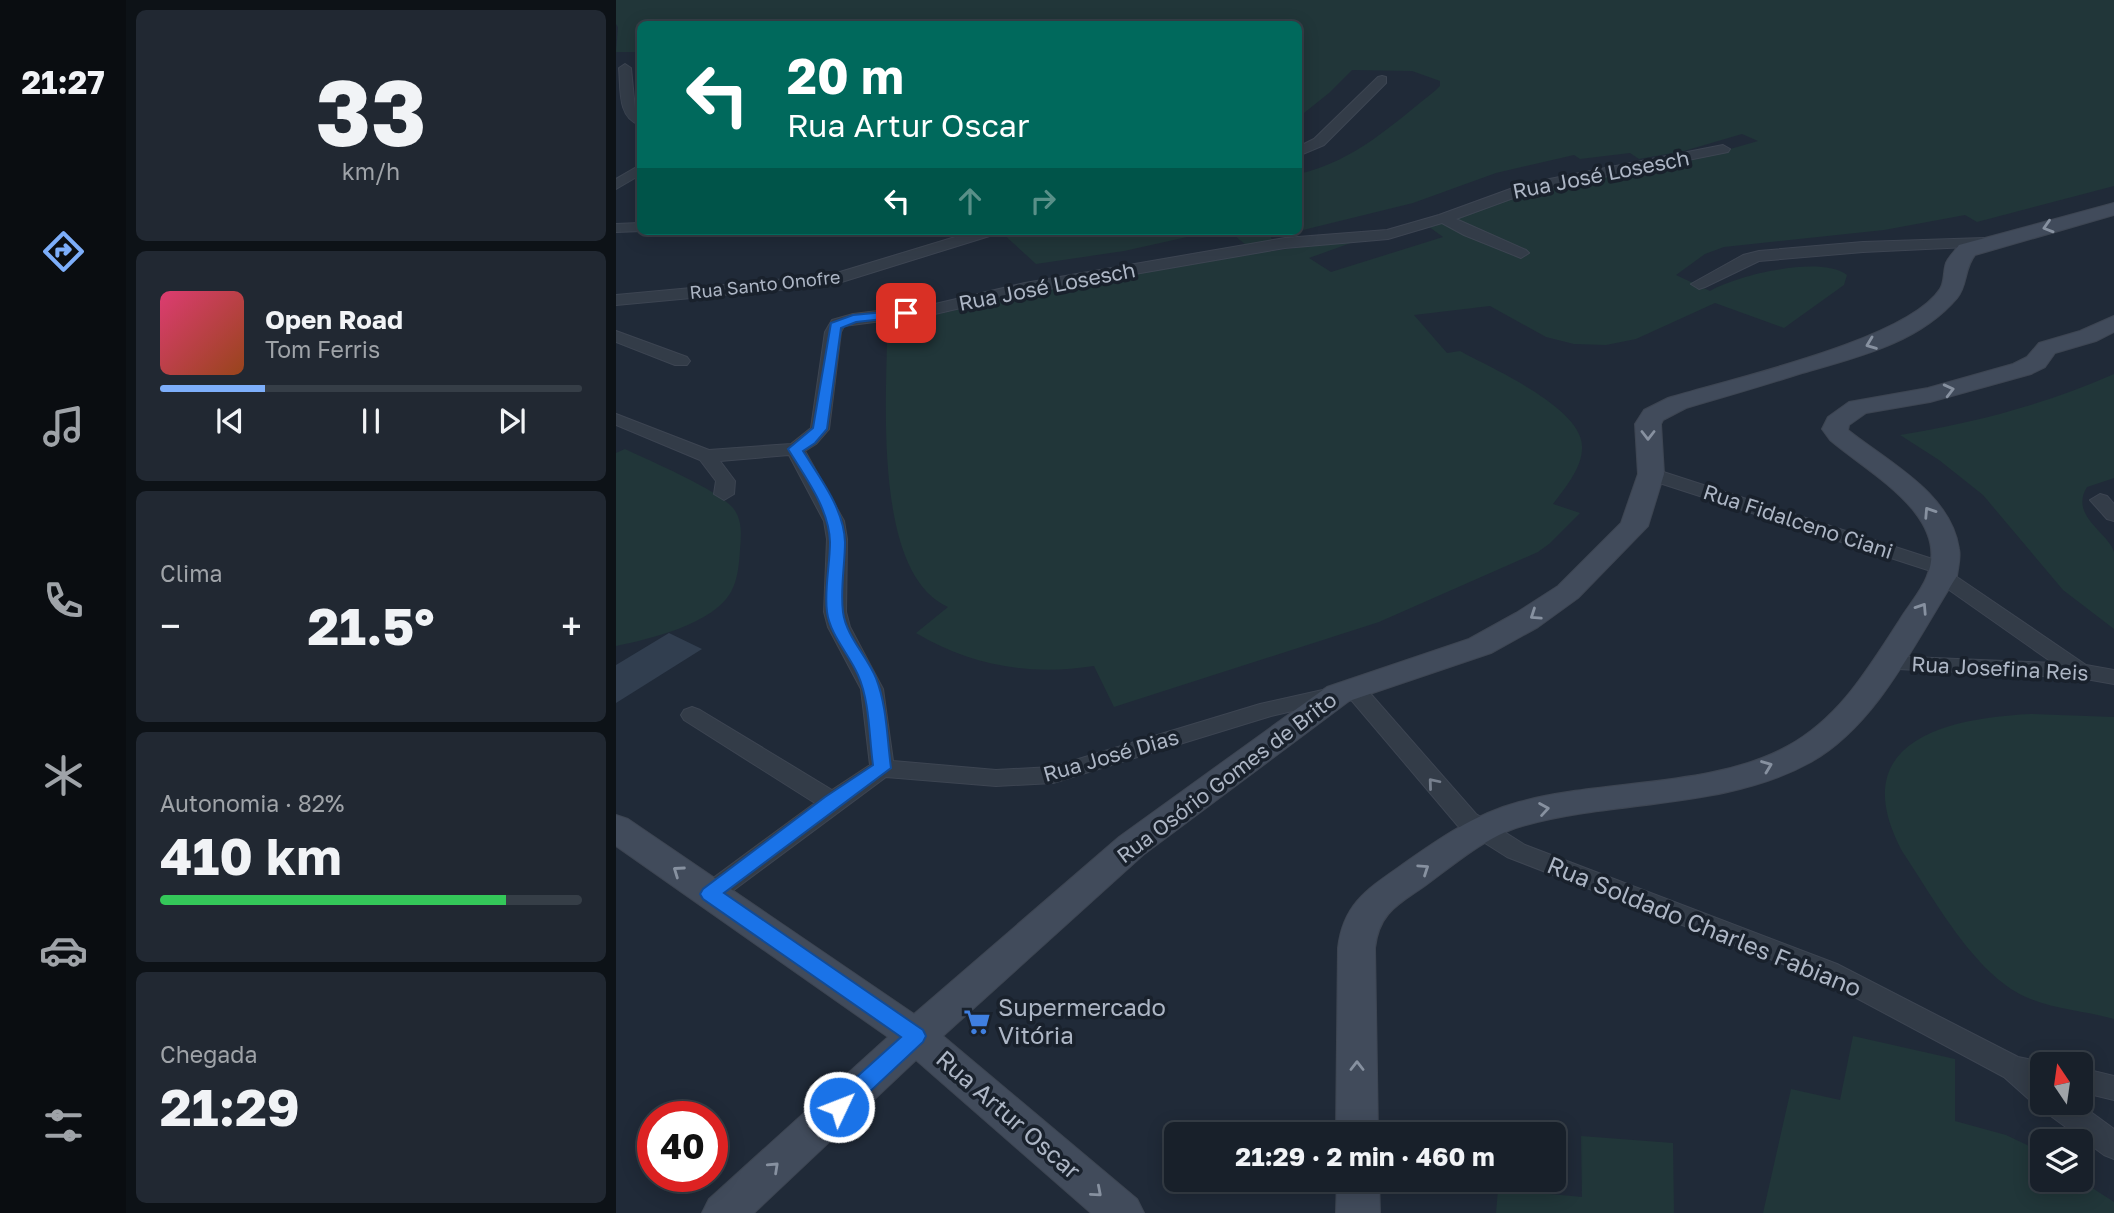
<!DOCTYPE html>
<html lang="pt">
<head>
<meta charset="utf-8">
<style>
  :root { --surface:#18202a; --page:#212832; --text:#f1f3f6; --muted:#9fa3a8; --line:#363e47; --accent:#7daefa }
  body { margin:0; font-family:"Golos Text",sans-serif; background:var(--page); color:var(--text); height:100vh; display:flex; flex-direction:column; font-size:26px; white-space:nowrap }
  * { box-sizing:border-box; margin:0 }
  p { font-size:23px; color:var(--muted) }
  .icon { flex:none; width:38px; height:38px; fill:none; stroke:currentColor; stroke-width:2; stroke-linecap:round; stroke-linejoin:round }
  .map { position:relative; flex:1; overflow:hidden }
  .drawer { display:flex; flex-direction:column; gap:10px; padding:10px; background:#0d1217; width:490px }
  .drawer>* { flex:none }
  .hud { position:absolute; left:21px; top:21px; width:665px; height:214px; border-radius:10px; box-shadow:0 4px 18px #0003,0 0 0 2px var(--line); background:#00695c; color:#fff; overflow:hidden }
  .needle { width:46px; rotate:347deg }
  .buttons { position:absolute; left:1414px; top:1052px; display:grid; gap:14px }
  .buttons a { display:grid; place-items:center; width:63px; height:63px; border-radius:10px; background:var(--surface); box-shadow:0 4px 18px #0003,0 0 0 2px var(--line); font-size:35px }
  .speed { position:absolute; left:21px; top:1101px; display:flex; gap:14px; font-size:35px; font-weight:700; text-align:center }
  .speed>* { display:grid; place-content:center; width:91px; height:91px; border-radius:50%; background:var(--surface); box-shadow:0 4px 18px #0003,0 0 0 2px var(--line); line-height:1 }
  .speed .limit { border:10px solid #d22; background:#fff; color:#111 }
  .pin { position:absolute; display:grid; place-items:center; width:60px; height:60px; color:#fff; margin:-30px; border-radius:14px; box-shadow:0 4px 10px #0006 }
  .me { position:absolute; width:77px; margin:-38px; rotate:47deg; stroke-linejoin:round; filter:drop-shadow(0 0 5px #0008) }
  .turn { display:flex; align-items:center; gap:24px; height:147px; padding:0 35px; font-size:32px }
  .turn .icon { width:91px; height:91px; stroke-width:2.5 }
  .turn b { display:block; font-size:49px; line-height:60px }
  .lanes { display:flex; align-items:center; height:66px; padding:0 35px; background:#0003; justify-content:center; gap:35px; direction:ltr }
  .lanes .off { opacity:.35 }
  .big { font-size:52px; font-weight:700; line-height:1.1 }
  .drawer .widget { flex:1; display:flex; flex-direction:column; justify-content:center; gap:10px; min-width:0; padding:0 24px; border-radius:10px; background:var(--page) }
  .drawer .dial { align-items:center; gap:0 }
  .dial b { font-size:91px; line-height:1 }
  .song { display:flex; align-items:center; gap:21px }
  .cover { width:84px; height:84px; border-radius:10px; background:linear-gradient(135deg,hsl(340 70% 55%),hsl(20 70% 35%)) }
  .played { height:7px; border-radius:4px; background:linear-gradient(90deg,var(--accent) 25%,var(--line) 25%) }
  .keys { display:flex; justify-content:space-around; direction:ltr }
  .heat { display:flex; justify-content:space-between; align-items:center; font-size:38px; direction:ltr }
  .charge { height:10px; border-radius:5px; background:linear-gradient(90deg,#34c759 82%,var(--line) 0) }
  .trip { position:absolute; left:548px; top:1122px; width:402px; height:70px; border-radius:10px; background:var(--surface); box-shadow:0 4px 18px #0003,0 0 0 2px var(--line); font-weight:700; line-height:70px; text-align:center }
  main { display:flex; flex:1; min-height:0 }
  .dock { display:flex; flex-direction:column; width:126px; justify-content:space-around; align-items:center; background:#0a0d11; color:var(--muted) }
  .dock .icon { width:49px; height:49px }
  .dock .on { color:var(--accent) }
  .dock b { font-size:32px; color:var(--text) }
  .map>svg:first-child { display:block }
  .green { fill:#213639 }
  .building { fill:#313e4f }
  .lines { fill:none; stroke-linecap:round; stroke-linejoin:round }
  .street-casing { stroke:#3d4552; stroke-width:2 }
  .secondary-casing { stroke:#3d4552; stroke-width:2 }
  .street { fill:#333c48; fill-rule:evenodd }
  .secondary { fill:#414b5b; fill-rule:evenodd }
  .oneway { stroke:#8791a0 }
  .oneway2 { stroke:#767f8d }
  .route { fill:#1a73e8; stroke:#114b97; stroke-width:2 }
  .labels { text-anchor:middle; stroke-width:7; stroke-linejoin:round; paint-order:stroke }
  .far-street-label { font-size:18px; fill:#adb6c5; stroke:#19212c }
  .street-label { font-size:21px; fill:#adb6c5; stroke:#19212c }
  .near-street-label { font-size:24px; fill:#adb6c5; stroke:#19212c }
  .near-poi-label { font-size:24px; fill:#adb6c5; stroke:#19212c; text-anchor:start }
</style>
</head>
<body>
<main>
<nav class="dock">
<b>21:27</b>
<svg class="icon on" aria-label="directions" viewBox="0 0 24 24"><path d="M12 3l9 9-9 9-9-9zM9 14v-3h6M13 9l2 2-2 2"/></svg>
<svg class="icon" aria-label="music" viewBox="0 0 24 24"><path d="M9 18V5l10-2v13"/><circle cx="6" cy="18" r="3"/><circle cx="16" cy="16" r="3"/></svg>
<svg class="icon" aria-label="phone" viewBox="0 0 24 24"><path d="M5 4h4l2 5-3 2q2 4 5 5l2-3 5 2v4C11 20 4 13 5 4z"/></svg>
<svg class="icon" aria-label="climate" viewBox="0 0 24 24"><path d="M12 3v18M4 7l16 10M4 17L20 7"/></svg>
<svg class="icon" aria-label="car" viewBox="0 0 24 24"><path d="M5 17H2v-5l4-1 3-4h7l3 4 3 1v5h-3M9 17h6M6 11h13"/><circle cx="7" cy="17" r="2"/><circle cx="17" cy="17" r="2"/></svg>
<svg class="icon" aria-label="filters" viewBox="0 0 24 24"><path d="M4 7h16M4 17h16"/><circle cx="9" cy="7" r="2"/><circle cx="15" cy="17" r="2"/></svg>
</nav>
<section class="drawer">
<div class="widget dial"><b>33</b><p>km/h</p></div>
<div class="widget">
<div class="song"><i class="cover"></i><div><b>Open Road</b><p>Tom Ferris</p></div></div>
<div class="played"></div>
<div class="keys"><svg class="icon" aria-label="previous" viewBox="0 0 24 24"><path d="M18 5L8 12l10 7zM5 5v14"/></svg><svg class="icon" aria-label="pause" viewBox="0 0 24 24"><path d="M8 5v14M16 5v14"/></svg><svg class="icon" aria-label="next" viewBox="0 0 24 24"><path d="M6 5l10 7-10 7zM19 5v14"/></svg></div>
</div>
<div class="widget"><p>Clima</p>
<div class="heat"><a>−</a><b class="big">21.5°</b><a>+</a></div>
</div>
<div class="widget"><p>Autonomia · 82%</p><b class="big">410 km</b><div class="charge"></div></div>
<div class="widget"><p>Chegada</p><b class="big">21:29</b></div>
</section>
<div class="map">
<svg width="1498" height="1213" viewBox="0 0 1498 1213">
  <rect width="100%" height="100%" fill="#202a38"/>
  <g class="green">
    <path d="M0,0h1498v186l-137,36 -12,-7 -81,15 -160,17 -19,7 -29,21 34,16c28,-16 110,-36 137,-16l-3,10 -60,43 -69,-25 -79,36 -30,6 -32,-1 -28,-7 -56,-31 -76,9 33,38 13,-2c31,17 121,56 122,95 1,21 -17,42 -29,58l27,9 -31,31 -11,8 -159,70 -265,85 -20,-41c-63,10 -123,0 -178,-33l32,-26c-73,-32 -62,-199 -61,-266l35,-4v-19l110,-26 232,-40 98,-13 -53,19 22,14 112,-35 -15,-11 106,-36 165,-32 59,-17 -16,-7 -58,17 -45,8 -9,-6 -50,6 -6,-4 -78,18 -83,30 -114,28v-57c56,-13 94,-50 137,-84l4,-4v-5l-28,-10 -60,-1 -23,23 -30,24 -1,-93h-658v28h-24l2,-25 -2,-3z"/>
    <polygon points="394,231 424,233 434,231 598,231 508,251 420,264 386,233"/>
    <polygon points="613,231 680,231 654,235 656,240 630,245"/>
    <path d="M1498,374v104l-27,9c-18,29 22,46 27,65 0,18 0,57 0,77l-51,-39 -80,-95 -44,-35 -39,-25c77,-13 143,-30 214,-61z"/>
    <path d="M9,449c25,12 92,40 108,59 10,12 8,28 7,42 -1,14 -2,29 -9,42 -18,32 -81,47 -115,54v-193z"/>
    <path d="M1415,714l83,3v302c-28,-8 -62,-10 -88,-22 -52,-23 -93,-100 -124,-146 -58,-109 43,-133 129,-137z"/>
    <polygon points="1237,1036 1339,1059 1339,1121 1390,1135 1422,1150 1426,1153 1426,1180 1464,1180 1498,1202 1498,1213 1147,1213 1175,1089 1224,1100"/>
    <polygon points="965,1136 1057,1143 1058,1213 880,1213 882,1189 966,1197"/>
  </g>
  <polygon class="building" points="53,633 86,649 0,703 0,665"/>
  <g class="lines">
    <g class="street-casing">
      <g id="street">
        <path d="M9,64l6,4 4,41 5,5v11c-23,-7 -19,-37 -21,-57z"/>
        <polygon points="766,76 770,77 770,83 708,145 682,156 682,147 698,139 762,77"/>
        <polygon points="1107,145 1114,149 1112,152 917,191 840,219 910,250 913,253 905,258 848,235 826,223 772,239 669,248 409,293 319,314 228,326 225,332 213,429 200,444 189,451 228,521 231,539 230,612 234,627 267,689 277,761 380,770 436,767 644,704 720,687 727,689 730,684 738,682 746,684 860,814 909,845 1221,964 1402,1057 1436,1064 1426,1064 1426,1102 1461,1102 1498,1129 1498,1159 1488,1155 1428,1111 1425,1105 1416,1102 1388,1077 1203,978 891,857 842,826 731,695 728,699 655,716 437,783 380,786 270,777 103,901 94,904 85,901 81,894 85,887 199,803 68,720 65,715 68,710 76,707 84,710 216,790 254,765 245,689 212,627 208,612 211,539 208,521 173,455 104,461 119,481 118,494 108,500 98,494 100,481 84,460 0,425 0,414 93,450 175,444 195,428 209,332 216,320 237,314 319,304 409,283 669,238 771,230 823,215 908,184"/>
        <polygon points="24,165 24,175 0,189 0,179"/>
        <polygon points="24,223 26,231 0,232 0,224"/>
        <polygon points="359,231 382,231 380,234 216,285 0,305 0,295 214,275"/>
        <polygon points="1368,238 1376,243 1373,246 1247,252 1143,261 1089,287 1083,289 1075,284 1127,255 1143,251 1247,242"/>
        <polygon points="0,331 71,357 74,361 71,365 59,365 0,342"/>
        <polygon points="1035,468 1335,565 1338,569 1335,573 1470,665 1498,670 1498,684 1464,678 1262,668 1259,663 1262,658 1270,656 1437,663 1319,580 1316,576 1318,572 1028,478 1026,474 1028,470"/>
        <polygon points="1484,494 1491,496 1498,504 1498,521 1491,519 1474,500"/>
        <polygon points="1465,1068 1498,1076 1498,1100 1465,1092"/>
      </g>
    </g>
    <g class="secondary-casing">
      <g id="secondary">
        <path d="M1498,203v12l-139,40c-11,13 -7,30 -18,43 -39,46 -103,60 -158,76 -37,12 -75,23 -113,34l-23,12 -2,4 3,50 -16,52 -70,72 -40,29 -47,26 -142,48 -206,154 -200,181 194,163 7,14h-53l-175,-153 -162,153h-52l7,-14 179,-162 -272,-191v-31l12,4 286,195 205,-177 208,-150 142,-48 47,-26 42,-27 63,-63 17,-49 -3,-50 9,-14 24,-12c62,-19 239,-58 272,-109 5,-8 3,-18 6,-26 3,-7 9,-12 13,-18z"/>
        <path d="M1498,316v16l-18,9 -41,12 -10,14 -14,7 -101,28 -64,11 -17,12 -1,5c40,32 103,63 111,119 2,9 -1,18 -2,27 -41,64 -79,148 -146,186 -84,47 -195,38 -285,63 -37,9 -70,38 -100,60 -27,19 -47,27 -51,63l3,186h-42l2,-186c5,-43 28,-58 61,-81 38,-27 75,-53 120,-65 84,-23 193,-14 269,-56 52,-29 79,-76 111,-125 8,-14 22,-29 28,-45 25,-60 -60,-104 -97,-136l-8,-11 6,-12 21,-15 79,-14 85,-24 14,-7 12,-14 41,-12z"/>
        <polygon points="721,1180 763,1180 764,1213 720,1213"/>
      </g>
    </g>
    <use href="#street" class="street"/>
    <use href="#secondary" class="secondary"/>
  </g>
  <defs><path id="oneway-chevron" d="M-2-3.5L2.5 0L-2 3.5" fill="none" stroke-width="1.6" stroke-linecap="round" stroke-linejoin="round" transform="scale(1.75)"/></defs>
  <g class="oneway">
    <use href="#oneway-chevron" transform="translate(1432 227) rotate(163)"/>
    <use href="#oneway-chevron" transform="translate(1255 344) rotate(159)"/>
    <use href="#oneway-chevron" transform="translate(1333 390) rotate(-14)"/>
    <use href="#oneway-chevron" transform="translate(1032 435) rotate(90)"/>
    <use href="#oneway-chevron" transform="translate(1313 512) rotate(-123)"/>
    <use href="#oneway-chevron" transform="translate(1306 608) rotate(-57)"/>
    <use href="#oneway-chevron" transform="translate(919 615) rotate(146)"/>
    <use href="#oneway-chevron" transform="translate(1151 766) rotate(-21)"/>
    <use href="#oneway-chevron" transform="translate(928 809) rotate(-9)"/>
    <use href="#oneway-chevron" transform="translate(808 869) rotate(-34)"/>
    <use href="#oneway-chevron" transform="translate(62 871) rotate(-145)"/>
    <use href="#oneway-chevron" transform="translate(741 1066) rotate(-90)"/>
    <use href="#oneway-chevron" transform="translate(158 1167) rotate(-43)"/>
    <use href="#oneway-chevron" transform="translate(481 1192) rotate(41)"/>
  </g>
  <use class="oneway2" href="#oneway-chevron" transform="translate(817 783) rotate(-130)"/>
  <path class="route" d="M290,310l5,1v5l-55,6 -15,6 -14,101 -12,14 -12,8c17,27 41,58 42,91 0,23 -5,47 -2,70 3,24 24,44 33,66 11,28 11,61 15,90l-167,125 199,137 3,6 -3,6 -76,71 -8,3 -8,-3 -3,-6 3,-7 70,-63 -198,-138 -3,-5 3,-5 122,-92 48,-32c-4,-28 -3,-63 -15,-90 -9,-21 -28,-40 -31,-63 -3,-22 3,-47 3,-70 -1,-34 -25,-65 -42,-93l25,-21 18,-105 22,-8z"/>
  <defs>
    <g id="supermarket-bare" transform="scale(2.1)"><path d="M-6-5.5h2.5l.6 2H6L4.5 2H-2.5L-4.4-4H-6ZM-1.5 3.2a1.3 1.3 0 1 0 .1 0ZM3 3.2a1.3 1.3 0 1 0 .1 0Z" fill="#3f7fe0" stroke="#19212c" stroke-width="2.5" paint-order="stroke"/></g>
  </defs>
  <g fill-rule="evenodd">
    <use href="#supermarket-bare" x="361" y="1022"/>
  </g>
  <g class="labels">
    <g class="far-street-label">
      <text transform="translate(149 285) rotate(-6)" y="6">Rua Santo Onofre</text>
    </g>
    <g class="street-label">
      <text transform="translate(985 175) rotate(-11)" y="7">Rua José Losesch</text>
      <text transform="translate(431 287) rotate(-11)" y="7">Rua José Losesch</text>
      <text transform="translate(1182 522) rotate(18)" y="7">Rua Fidalceno Ciani</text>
      <text transform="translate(1384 669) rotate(3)" y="7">Rua Josefina Reis</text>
      <text transform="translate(495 756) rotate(-16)" y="7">Rua José Dias</text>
      <text transform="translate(611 778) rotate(-37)" y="7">Rua Osório Gomes de Brito</text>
    </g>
    <g class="near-street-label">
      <text transform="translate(1088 927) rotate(22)" y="8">Rua Soldado Charles Fabiano</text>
      <text transform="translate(392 1115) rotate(41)" y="8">Rua Artur Oscar</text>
    </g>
    <g class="near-poi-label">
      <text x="382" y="1016">Supermercado<tspan x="382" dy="28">Vitória</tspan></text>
    </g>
  </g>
</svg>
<div class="buttons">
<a><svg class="needle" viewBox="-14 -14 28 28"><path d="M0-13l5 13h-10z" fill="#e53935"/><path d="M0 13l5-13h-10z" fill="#9fa3a8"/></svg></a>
<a><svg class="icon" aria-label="layers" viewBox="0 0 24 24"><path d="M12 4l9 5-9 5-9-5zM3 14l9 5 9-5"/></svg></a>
</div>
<div class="speed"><div class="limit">40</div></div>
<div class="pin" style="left:290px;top:313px;background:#d93025"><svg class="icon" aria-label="arrive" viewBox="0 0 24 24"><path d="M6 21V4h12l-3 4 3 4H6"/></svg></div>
<svg class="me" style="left:223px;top:1107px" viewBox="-20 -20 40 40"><circle r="17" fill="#1a73e8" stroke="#fff" stroke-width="3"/><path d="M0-11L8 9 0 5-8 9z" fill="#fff"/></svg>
<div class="trip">21:29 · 2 min · 460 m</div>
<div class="hud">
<div class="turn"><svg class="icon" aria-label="left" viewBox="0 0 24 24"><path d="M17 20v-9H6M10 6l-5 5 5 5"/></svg><div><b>20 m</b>Rua Artur Oscar</div></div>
<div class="lanes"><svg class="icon" aria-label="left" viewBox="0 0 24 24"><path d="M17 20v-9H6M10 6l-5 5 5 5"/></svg><svg class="icon off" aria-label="ahead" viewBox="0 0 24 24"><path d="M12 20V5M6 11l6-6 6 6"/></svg><svg class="icon off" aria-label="right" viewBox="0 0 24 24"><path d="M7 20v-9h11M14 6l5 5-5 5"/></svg></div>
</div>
</div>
</main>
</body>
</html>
